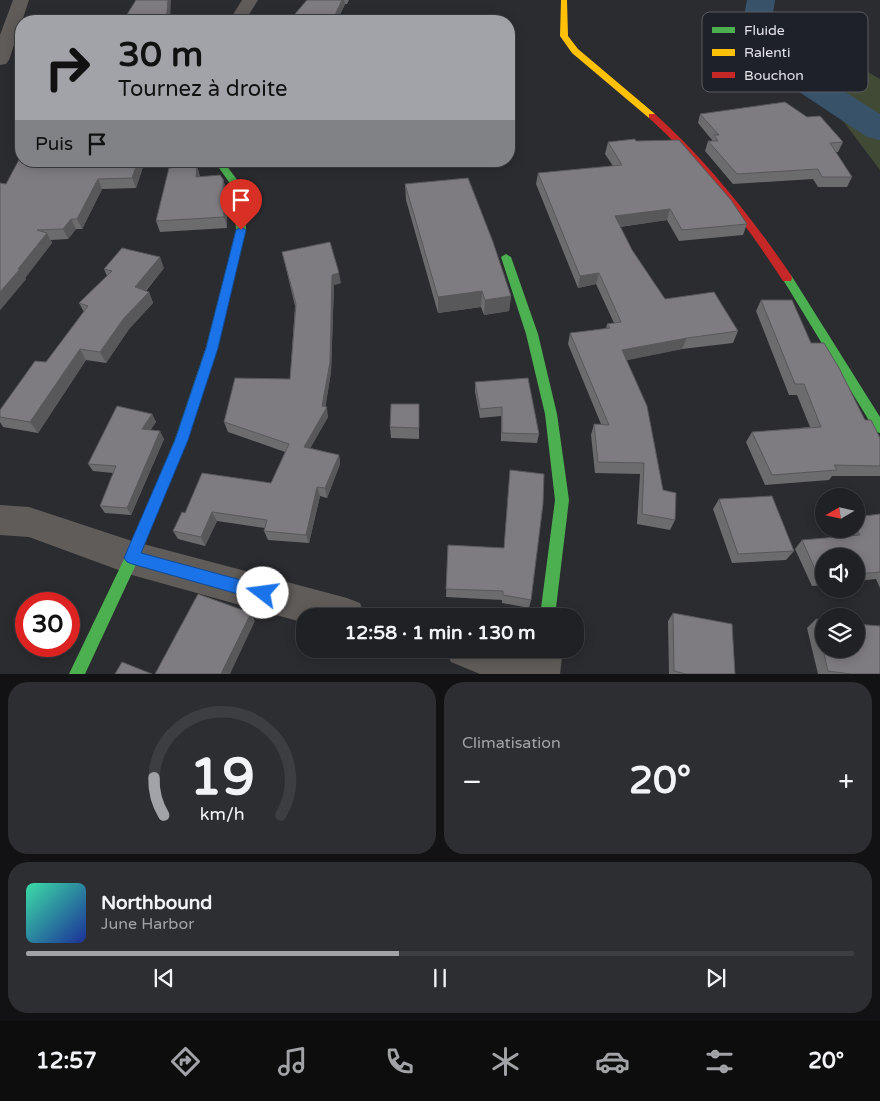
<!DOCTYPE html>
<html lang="fr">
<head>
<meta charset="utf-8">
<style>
  :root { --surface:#202124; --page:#2d2e31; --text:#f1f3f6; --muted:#a2a3a6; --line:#3d3e41; --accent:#a2a3a8 }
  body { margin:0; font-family:"Varela Round",sans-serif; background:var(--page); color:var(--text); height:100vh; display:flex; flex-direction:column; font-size:19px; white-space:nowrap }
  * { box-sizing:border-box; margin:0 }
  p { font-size:16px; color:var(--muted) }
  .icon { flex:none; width:28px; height:28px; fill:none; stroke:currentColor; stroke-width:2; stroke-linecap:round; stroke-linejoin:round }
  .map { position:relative; height:674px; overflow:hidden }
  .details { display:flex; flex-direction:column; gap:8px; padding:8px; background:#121214; flex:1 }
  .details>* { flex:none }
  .guide { position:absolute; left:15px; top:15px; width:500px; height:152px; border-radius:20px; box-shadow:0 2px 12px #0003,0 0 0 1px var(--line); background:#a2a3a8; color:#111; overflow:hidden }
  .needle { width:32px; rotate:261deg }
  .buttons { position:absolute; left:815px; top:488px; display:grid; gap:10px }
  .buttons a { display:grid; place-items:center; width:50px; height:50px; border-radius:50%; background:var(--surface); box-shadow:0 2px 12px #0003,0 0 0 1px var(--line); font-size:25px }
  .speed { position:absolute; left:15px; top:592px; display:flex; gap:10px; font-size:25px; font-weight:700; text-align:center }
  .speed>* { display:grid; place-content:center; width:65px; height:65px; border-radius:50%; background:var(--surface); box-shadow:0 2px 12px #0003,0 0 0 1px var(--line); line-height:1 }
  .speed .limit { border:8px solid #d22; background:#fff; color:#111 }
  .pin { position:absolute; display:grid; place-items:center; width:42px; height:42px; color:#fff; margin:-51px -21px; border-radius:50% 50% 50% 0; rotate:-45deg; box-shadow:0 0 5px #0007 }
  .pin .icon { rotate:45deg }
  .me { position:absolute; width:55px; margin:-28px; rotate:285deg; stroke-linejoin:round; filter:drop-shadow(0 0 4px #0008) }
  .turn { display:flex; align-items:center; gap:18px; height:105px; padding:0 20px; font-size:22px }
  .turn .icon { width:65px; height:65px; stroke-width:2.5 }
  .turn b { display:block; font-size:35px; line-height:42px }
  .then { display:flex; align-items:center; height:48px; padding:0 20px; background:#0003; gap:10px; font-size:19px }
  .big { font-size:38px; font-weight:700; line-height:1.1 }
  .details .card { flex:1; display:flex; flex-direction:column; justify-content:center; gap:8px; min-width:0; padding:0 18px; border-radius:20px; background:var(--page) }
  .details .dial { align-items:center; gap:0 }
  .dial svg { height:130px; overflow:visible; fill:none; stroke:var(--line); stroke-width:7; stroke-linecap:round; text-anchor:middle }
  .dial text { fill:var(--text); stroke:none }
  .song { display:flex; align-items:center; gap:15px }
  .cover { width:60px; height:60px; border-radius:8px; background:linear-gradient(135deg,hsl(160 70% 55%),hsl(230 70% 35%)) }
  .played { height:5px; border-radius:2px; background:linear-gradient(90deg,var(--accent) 45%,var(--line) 45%) }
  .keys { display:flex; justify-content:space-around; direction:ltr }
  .heat { display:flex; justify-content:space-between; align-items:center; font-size:28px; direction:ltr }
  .details .tiles { flex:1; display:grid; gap:8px; grid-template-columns:1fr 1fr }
  .card:last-child { grid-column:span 2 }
  .trip { position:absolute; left:296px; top:608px; width:288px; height:50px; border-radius:20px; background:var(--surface); box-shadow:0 2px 12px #0003,0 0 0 1px var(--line); font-weight:700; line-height:50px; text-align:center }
  .tabs { display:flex; height:80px; justify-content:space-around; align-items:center; background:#0d0d0e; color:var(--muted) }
  .tabs .icon { width:35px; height:35px }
  .tabs .selected { color:var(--accent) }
  .tabs b { font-size:22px; color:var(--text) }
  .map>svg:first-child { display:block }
  .green { fill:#414a35 }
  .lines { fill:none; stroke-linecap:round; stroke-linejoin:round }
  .river { fill:#38526a; fill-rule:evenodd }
  .street { fill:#605c5a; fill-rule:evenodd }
  .fast { fill:#4caf50; fill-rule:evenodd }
  .slow { fill:#ffc107; fill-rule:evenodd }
  .jam { fill:#c62828; fill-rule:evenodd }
  .wall { fill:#6c6b6e }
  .shaded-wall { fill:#58575a }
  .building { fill:#7e7c80; stroke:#58575a }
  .route { fill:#1a73e8; stroke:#114b97 }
  .key { fill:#1f2128; stroke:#5a5b62; stroke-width:1 }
  .key-label { font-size:14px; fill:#e2e3e8 }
</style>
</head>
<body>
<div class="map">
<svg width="880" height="674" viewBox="0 0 880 674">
  <rect width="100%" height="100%" fill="#2b2c30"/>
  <polygon class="green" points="788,48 852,63 880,79 880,170"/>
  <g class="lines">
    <polygon class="river" points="747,0 775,0 769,44 880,114 880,140 867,137 742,54 738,47"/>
    <g class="street">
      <polygon points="13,0 29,0 9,60 6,64 0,65 0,35"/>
      <polygon points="242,0 258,0 245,21 229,21"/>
      <polygon points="0,505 29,507 132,541 347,598 360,603 365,616 305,616 305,623 132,575 29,537 0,535"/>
      <polygon points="445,649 563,649 560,674 480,674 451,662"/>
    </g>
    <g class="fast">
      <polygon points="214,161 223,161 244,189 246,230 218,347 187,439 139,558 85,674 69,674 126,555 175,439 206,347 236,230 234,189"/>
      <polygon points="506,254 511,257 538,334 557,414 569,500 555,616 540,616 555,500 545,414 526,334 501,257"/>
      <polygon points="787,274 791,275 880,417 880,433 876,432 782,278"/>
    </g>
    <polygon class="slow" points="561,0 567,0 568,36 578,49 655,114 655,118 649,118 572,53 560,36"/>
    <path class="jam" d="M649,114h6c53,48 96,103 136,161l1,3 -1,3h-8c-39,-60 -81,-115 -134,-163z"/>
  </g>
  <g class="wall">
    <polygon points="307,0 349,0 347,4 345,4 337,21 289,21"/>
    <polygon points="700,114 843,142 838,152 836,152 852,177 847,187 818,187 813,179 733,184 705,151 708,141 712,141 712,140 698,123"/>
    <polygon points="636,141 747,224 743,235 679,241 667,220 620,227 632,250 665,299 738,331 733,343 682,349 626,360 663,490 675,520 670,530 637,524 640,474 595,473 591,435 594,424 601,424 568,344 570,333 606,329 607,324 614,323 596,284 578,288 536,184 538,173 613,166 605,154 608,142"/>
    <polygon points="145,161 136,188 102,189 82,229 76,229 68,239 51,240 52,243 25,278 26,279 0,310 6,184"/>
    <polygon points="200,176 200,177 223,179 226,190 227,228 160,232 156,221"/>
    <polygon points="405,184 511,296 509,311 484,315 481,307 438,313 406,200"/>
    <polygon points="282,252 341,283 334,285 331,372 325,407 328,417 310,448 339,455 340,464 327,498 320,496 309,543 268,540 264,531 265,528 217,521 205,546 178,539 173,531 185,513 271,483 285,452 228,432 224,422 290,379 295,306"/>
    <polygon points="164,268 146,291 149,292 153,303 129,329 106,363 86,360 38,433 3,427 0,422 0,410 46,362 84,312 79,303 107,276 104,269"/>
    <polygon points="761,300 811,343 865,420 880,438 880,476 832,476 829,480 765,485 746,442 752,432 810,427 797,395 789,395 756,311"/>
    <polygon points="475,382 539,434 537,443 501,441 501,416 480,418 475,392"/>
    <polygon points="419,404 419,439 391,438 390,427"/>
    <polygon points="152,414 156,422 150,430 164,439 131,515 105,513 100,506 113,473 93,471 88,464"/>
    <polygon points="510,470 531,600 529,608 502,603 502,600 446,597 448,545 504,548"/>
    <polygon points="719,499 794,551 786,560 732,563 713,509"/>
    <polygon points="880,514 880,588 876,579 856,581 856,556 824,556 824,585 812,586 795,549 802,540 848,536 844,529 856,529"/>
    <polygon points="673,613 735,674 669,674 668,621"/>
    <polygon points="816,619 880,674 818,674 807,628"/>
  </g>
  <g class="shaded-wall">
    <polygon points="168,0 171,0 170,21 162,21"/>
    <polygon points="342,0 344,0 345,4 337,21 336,21 335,15"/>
    <polygon points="138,161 145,161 136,188 132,178"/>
    <polygon points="197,165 200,176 199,188 196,177"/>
    <polygon points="98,179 102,189 82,229 77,219"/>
    <polygon points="223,179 226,190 227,228 224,217"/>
    <polygon points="670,209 667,220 612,228 615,216"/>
    <polygon points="71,219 76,229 68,239 63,229"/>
    <polygon points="47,233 52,243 25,278 26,279 0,310 0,292"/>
    <polygon points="160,257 164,268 139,298 135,287"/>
    <polygon points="339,273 341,283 334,285 331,372 325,411 327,407 328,417 306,456 304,447 322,406 332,275"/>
    <polygon points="599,273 596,284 578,288 580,276"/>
    <polygon points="482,291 481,307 438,313 438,297"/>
    <polygon points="149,292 153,303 129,329 106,363 100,352 124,318"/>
    <polygon points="511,296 509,311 484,315 485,300"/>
    <polygon points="687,338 682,349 619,362 622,350"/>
    <polygon points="80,349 86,360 38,433 30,422"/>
    <polygon points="152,414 156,422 146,437 142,429"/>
    <polygon points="160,431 164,439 131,515 127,508"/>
    <polygon points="339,455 340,464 327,498 325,488"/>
    <polygon points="317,487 320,496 309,543 306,535"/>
    <polygon points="212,512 217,521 205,546 201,537"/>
    <polygon points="251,613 255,621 230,674 221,674"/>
  </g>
  <g class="building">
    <polygon points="136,0 168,0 167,13 162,21 123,21"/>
    <polygon points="307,0 342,0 335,15 327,15 327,21 289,21"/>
    <polygon points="785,102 807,117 820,116 843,142 830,143 852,177 822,177 818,169 737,174 708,141 718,141 714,135 719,135 700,114"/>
    <polygon points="635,139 636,141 679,140 731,200 747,224 682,230 670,209 615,216 632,250 665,299 714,292 738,331 687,338 622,350 647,406 663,490 676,493 675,520 642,514 644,463 598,462 594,424 609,425 570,333 610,328 607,324 621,322 599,273 580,276 538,173 622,165 608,142"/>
    <polygon points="21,156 21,161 138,161 132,178 98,179 77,219 71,219 63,229 37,230 47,233 18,269 20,269 0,292 0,183 6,184"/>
    <polygon points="197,165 196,177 220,175 223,179 224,217 156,221 169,168"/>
    <polygon points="468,178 493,242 511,296 485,300 482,291 438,297 405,184"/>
    <polygon points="330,242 339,273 332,275 330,362 322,406 327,407 304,447 339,455 325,488 317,487 306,535 264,531 267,520 212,512 201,537 173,531 182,512 185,513 202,473 271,483 289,444 224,422 235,378 290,379 296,304 282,252"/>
    <polygon points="122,248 160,257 135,287 149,292 124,318 100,352 80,349 30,422 0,417 0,410 35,361 46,362 88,306 79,303 112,271 104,269"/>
    <polygon points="761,300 792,300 811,343 824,343 839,368 865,420 871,420 880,438 880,466 834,465 837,470 772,475 752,432 821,427 804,384 795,384"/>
    <polygon points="528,378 539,434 502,433 502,407 480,409 475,382"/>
    <polygon points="391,404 419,404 419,428 390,427"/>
    <polygon points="117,406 152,414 142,429 160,431 127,508 100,506 116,466 88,464"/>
    <polygon points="510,470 544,474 543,504 531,600 503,595 503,591 446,589 448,545 504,548"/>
    <polygon points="772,496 794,551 738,554 719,499"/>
    <polygon points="880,514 880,572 856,574 856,556 824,556 824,577 819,578 802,540 860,535 856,529 856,517"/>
    <polygon points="198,594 251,613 221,674 155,674"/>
    <polygon points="673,613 732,624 735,674 686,674 674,671"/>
    <polygon points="816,619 824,620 824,649 856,649 856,624 880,626 880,674 851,674 828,671"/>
    <polygon points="122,662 152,674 115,674"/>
  </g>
  <polygon class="route" points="241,227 246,230 218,348 188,440 141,553 263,586 269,588 271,593 269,599 263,601 132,564 127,562 124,558 175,440 206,348 236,230"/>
  <rect x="702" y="12" width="166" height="80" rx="8" class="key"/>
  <rect x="712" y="27" width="23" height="6" fill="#4caf50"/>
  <rect x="712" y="49" width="23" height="7" fill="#ffc107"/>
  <rect x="712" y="72" width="23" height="6" fill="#c62828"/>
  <g class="key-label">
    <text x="744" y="35">Fluide</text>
    <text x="744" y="57">Ralenti</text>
    <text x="744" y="80">Bouchon</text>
  </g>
</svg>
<div class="buttons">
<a><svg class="needle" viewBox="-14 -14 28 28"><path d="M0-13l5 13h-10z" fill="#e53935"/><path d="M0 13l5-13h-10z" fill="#a2a3a6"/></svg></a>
<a><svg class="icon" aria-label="sound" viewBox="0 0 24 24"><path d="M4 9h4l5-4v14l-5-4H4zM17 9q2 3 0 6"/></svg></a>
<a><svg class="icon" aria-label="layers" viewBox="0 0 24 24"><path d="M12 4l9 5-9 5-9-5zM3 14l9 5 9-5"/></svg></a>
</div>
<div class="speed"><div class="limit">30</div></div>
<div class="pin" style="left:241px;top:230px;background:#d93025"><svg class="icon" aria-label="arrive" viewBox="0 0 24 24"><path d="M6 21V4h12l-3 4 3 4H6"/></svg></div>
<svg class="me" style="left:263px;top:593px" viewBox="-20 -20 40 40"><circle r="19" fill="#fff"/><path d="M0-13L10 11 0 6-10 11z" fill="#1a73e8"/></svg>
<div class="trip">12:58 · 1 min · 130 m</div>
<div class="guide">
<div class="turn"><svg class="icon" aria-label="right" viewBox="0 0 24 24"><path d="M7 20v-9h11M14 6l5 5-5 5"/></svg><div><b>30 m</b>Tournez à droite</div></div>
<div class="then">Puis<svg class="icon" aria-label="arrive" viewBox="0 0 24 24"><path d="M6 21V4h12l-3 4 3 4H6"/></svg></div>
</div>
</div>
<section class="details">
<div class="tiles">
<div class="card dial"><svg viewBox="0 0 100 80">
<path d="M14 69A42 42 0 1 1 86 69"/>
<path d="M14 69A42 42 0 0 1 8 46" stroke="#a2a3a8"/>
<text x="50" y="56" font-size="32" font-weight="700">19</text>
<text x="50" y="72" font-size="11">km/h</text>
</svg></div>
<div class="card"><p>Climatisation</p>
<div class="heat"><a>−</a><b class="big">20°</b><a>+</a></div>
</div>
<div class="card">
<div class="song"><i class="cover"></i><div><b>Northbound</b><p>June Harbor</p></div></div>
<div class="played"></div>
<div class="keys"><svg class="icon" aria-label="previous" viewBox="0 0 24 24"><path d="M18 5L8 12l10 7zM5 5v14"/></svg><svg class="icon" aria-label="pause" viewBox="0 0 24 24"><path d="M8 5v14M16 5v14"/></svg><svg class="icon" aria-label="next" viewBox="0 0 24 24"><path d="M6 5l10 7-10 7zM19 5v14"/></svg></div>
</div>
</div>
</section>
<nav class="tabs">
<b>12:57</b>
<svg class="icon selected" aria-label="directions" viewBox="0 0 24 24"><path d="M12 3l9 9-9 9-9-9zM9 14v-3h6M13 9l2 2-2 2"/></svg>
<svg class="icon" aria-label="music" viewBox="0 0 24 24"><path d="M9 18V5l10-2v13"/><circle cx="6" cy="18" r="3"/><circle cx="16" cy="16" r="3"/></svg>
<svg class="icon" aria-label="phone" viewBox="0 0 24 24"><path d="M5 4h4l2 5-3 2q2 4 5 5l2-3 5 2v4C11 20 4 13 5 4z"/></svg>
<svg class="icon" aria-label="climate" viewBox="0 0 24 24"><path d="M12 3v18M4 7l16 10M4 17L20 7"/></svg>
<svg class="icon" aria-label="car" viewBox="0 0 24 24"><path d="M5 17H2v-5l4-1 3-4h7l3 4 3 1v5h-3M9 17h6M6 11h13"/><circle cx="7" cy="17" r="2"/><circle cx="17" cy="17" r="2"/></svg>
<svg class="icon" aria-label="filters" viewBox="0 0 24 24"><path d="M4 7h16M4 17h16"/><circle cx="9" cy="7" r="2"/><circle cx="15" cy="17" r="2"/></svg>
<b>20°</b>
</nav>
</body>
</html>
